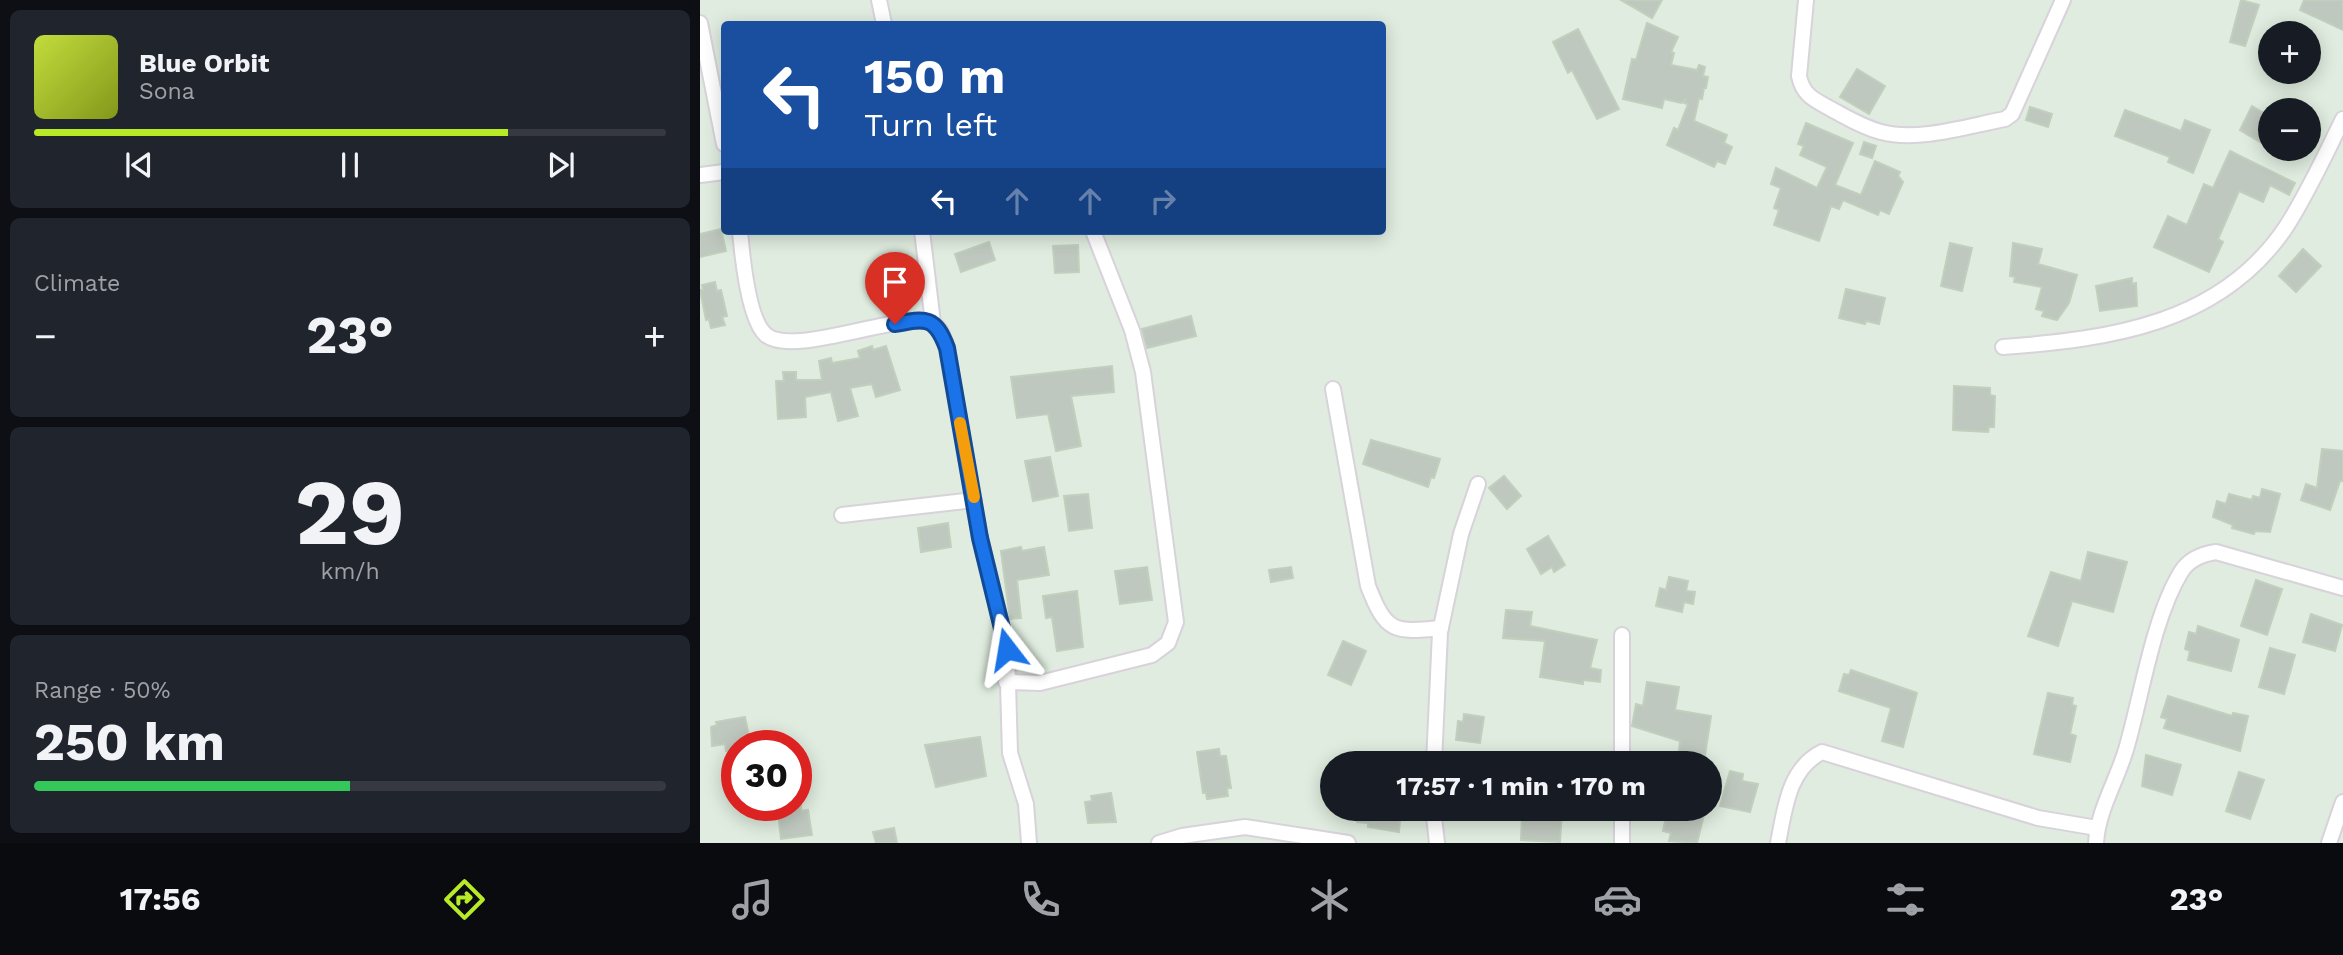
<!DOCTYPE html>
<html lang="en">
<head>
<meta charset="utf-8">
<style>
  :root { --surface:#171b24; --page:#20242c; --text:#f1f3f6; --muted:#9ea1a6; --line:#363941; --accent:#b8eb25 }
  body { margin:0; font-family:"Work Sans",sans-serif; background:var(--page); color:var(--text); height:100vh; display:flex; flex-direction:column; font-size:26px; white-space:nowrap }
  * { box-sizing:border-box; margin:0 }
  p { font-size:23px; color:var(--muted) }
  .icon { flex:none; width:38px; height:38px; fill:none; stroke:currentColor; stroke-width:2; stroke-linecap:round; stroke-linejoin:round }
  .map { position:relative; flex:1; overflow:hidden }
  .side { display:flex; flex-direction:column; gap:10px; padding:10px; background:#0d0f14; width:700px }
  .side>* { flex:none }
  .guide { position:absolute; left:21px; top:21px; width:665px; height:214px; border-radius:7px; box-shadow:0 4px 18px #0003; background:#1a4fa0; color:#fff; overflow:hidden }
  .fabs { position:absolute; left:1558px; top:21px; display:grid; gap:14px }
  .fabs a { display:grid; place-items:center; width:63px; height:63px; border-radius:50%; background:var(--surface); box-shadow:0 4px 18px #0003; font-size:35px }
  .speed { position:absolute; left:21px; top:730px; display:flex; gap:14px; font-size:35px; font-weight:700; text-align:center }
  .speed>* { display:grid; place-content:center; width:91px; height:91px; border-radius:50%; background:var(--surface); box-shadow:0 4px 18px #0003; line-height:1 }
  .speed .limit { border:10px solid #d22; background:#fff; color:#111 }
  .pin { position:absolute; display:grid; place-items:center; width:60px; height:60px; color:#fff; margin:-72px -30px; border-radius:50% 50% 50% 0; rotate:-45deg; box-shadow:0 0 7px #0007 }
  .pin .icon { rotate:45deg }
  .me { position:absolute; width:77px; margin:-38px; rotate:346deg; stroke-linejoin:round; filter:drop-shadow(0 0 5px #0008) }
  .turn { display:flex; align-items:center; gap:24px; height:147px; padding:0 28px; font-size:32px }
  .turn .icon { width:91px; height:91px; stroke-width:2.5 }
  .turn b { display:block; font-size:49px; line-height:60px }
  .lanes { display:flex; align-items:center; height:66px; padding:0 28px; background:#0003; justify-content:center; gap:35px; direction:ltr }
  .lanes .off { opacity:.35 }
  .big { font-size:52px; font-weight:700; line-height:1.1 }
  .side .widget { flex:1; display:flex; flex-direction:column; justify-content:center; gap:10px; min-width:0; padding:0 24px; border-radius:10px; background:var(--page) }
  .side .dial { align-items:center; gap:0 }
  .dial b { font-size:91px; line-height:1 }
  .song { display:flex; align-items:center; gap:21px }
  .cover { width:84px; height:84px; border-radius:10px; background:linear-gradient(135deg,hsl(70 70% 55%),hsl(70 70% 35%)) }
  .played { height:7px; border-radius:4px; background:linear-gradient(90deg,var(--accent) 75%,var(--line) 75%) }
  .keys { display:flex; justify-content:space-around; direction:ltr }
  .heat { display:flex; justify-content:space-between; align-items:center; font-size:38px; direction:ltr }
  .charge { height:10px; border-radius:5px; background:linear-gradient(90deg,#34c759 50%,var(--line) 0) }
  .trip { position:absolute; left:620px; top:751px; width:402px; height:70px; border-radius:35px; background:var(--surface); box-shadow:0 4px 18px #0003; font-weight:700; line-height:70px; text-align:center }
  .tabs { display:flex; height:112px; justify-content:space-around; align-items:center; background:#090b0e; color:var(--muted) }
  .tabs .icon { width:49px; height:49px }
  .tabs .on { color:var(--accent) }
  .tabs b { font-size:32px; color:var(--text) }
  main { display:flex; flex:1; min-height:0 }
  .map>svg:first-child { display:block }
  .building { fill:#bfc8be; stroke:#c0d0bd; stroke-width:2 }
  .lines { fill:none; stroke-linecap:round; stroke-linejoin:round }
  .minor-casing { stroke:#d8d2da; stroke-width:18 }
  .minor { stroke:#fff; stroke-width:14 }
  .route-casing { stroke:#114b97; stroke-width:18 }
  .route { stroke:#1a73e8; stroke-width:12 }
  .slow { stroke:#f59e0b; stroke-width:12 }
</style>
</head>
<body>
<main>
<section class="side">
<div class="widget">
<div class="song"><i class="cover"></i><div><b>Blue Orbit</b><p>Sona</p></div></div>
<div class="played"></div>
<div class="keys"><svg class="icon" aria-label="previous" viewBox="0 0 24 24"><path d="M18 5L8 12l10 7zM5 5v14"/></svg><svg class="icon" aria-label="pause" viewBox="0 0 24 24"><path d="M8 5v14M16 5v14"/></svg><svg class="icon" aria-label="next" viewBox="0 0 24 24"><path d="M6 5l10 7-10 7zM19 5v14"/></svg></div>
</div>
<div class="widget"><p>Climate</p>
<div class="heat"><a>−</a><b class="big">23°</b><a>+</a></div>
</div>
<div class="widget dial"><b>29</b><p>km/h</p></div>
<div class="widget"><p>Range · 50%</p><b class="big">250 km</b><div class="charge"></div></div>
</section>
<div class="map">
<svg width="1643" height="843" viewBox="0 0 1643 843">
  <rect width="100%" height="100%" fill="#dfecdf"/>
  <g class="building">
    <polygon points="921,0 962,0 952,18"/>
    <polygon points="1541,0 1559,5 1545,46 1530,42"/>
    <polygon points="1604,0 1643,0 1643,30 1600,10"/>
    <polygon points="947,23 978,37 971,52 974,53 971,65 997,70 999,65 1005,67 1003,76 1008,77 1006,88 1004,88 1002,99 999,98 994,121 1027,135 1024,143 1032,147 1025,164 1017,161 1014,167 967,145 974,128 978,130 988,104 984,103 985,100 981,103 964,99 962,108 923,99 932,59 936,60"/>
    <polygon points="878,29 919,109 897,119 872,70 868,73 853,42"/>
    <polygon points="1157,69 1185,86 1169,114 1140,97"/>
    <polygon points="1552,106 1570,117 1570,148 1540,130"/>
    <polygon points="1330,107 1352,114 1348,127 1326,120"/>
    <polygon points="1425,110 1481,131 1485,120 1510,130 1493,173 1468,162 1470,157 1415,136"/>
    <polygon points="1106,123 1153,143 1135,185 1161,195 1175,161 1200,172 1198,176 1203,182 1189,214 1180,210 1178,215 1143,200 1139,209 1131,206 1119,241 1074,225 1079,210 1074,208 1081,188 1071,184 1076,168 1117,188 1127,167 1100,155 1104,146 1098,144"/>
    <polygon points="1164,142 1176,146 1172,158 1160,154"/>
    <polygon points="1530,151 1595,183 1589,195 1570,185 1563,202 1539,191 1518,239 1523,242 1509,272 1454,247 1468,216 1487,225 1504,184 1513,188"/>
    <polygon points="21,229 26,251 0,257 0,234"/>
    <polygon points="289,242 295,260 261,272 255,254"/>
    <polygon points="1250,243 1272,248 1262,291 1241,286"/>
    <polygon points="1313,243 1342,249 1338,264 1377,275 1369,303 1357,320 1342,316 1344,311 1336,309 1342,287 1314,282 1315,277 1310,276"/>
    <polygon points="378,245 379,272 355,273 353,246"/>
    <polygon points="1603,249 1621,266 1596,292 1579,276"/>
    <polygon points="1432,278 1432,284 1436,283 1437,306 1400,311 1396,286"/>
    <polygon points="15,282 17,291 21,290 27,316 22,317 25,325 11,328 9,319 6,320 0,290 3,290 2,285"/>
    <polygon points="1146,289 1185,298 1179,324 1166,321 1165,324 1139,318"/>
    <polygon points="491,316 496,336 447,348 442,329"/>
    <polygon points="172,346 173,350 186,346 200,390 176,397 172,384 150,388 158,416 138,421 131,392 105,397 106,417 78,419 76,381 84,381 83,372 96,372 96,380 122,380 119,361 131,358 132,363 160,358 158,351"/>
    <polygon points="412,366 414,392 371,396 381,446 356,451 348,414 317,418 311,377"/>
    <polygon points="1254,386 1290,388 1290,395 1295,396 1294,427 1289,427 1288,432 1253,430"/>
    <polygon points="671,440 740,459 734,478 731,477 728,487 663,464"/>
    <polygon points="1622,449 1643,451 1643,481 1640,481 1630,510 1601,500 1606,484 1617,488"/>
    <polygon points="350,457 358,496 333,501 325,461"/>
    <polygon points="804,476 821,496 807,509 789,488"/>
    <polygon points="1562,489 1580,494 1570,532 1555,531 1554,534 1532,528 1533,525 1513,517 1517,501 1526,504 1529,494 1552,500 1553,496 1560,498"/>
    <polygon points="388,494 392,528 369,531 364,496"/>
    <polygon points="248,523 251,547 221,552 218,528"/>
    <polygon points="848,536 865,565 854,572 852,567 841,574 827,549"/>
    <polygon points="321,547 322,551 344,547 349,575 317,580 321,618 310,619 301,551"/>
    <polygon points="1388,552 1427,562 1413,612 1372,601 1358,646 1328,636 1351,572 1381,581"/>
    <polygon points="447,567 452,600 420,604 415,571"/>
    <polygon points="591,567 593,578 571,582 569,570"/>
    <polygon points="969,577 988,581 986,591 995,592 993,604 984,602 982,612 956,606 960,588 966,590"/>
    <polygon points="1556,580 1582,589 1567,635 1541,626"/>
    <polygon points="377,591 383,647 357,651 352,617 346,618 343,596"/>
    <polygon points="806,610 832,612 830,626 897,640 890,668 901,670 900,682 883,680 883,684 840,677 845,641 803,638"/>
    <polygon points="1611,614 1642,625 1635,651 1603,642"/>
    <polygon points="1498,626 1539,640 1531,671 1488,660 1490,651 1485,649 1489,632 1496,634"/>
    <polygon points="643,641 666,651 651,685 628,675"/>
    <polygon points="1570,648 1595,655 1584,694 1559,687"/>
    <polygon points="1151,670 1217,693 1203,747 1182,741 1191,708 1139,691 1144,674 1149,675"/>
    <polygon points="947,682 979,687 975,710 1011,716 1005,755 979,751 980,741 932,726 936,704 943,706"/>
    <polygon points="1348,693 1373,698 1372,705 1376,706 1370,734 1376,736 1370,762 1334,754"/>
    <polygon points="1468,696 1532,716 1533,713 1548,716 1540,751 1464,728 1467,719 1461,717"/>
    <polygon points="764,714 784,717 780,743 756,740 758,721 763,722"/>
    <polygon points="45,717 51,746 37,746 37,749 26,751 25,744 12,746 11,727 17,725 16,722"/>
    <polygon points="280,737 286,776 236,787 225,745"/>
    <polygon points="519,749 520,756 526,756 531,788 527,788 528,796 507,799 506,793 503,793 497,752"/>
    <polygon points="1446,755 1481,765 1472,795 1442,786"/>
    <polygon points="1030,771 1043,774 1042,781 1058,784 1050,812 1020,806"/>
    <polygon points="1539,772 1564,780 1550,819 1526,811"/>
    <polygon points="411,793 416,822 388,823 385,802 392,801 391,796"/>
    <polygon points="77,805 101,805 101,811 108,810 112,835 81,839"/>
    <polygon points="658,808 701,808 699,832 668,827 668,823 657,822"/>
    <polygon points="828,808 862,808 860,842 821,840 822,815 827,815"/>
    <polygon points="968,808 1004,815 997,843 969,841 971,833 963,831"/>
    <polygon points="194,828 197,843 176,843 173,832"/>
  </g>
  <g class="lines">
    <g class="minor-casing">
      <g id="minor">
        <polyline points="179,0 184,24"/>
        <path d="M1106,0l-7,76c4,20 16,24 32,33 17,9 31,18 50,23 37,10 87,-6 124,-13l7,-5 51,-114"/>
        <polyline points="0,23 24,144"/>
        <polyline points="0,175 24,172"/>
        <path d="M40,231c2,23 8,89 26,104 29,24 146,-29 169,-10 7,5 9,15 12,23l33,190 27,111 3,104 16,51 3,39"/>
        <polyline points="222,231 233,323"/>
        <path d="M1303,347c108,-8 218,-23 283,-120 22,-34 39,-72 57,-108"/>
        <path d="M633,389l35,197c18,46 25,47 73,42"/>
        <polyline points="142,515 274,500"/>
        <polyline points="306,682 340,683 452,655 468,643 476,622 443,372 432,330 393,231"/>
        <polyline points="734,763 740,632 761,534 778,484"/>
        <polyline points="922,763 922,635"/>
        <polyline points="733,808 737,843"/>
        <polyline points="459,843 482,836 545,827 648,843"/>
        <polyline points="922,843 922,808"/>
        <path d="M1078,843c7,-34 10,-74 44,-91l216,66 59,10"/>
        <path d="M1396,843c2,-34 22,-64 31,-97 15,-52 26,-128 54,-174 8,-13 21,-18 35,-20l127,36"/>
        <polyline points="1629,843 1643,802"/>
      </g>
    </g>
    <use href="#minor" class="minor"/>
  </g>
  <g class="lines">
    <g class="route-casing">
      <path id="route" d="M195,324c31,-6 40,-8 52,24l33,190 27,111"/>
    </g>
    <use href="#route" class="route"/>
    <polyline class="slow" points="260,423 274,497"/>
  </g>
</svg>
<div class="fabs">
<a>+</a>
<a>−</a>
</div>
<div class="speed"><div class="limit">30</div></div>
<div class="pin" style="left:195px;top:324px;background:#d93025"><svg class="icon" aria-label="arrive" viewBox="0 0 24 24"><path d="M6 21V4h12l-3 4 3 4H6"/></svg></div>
<svg class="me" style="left:307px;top:649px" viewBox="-20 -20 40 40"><path d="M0-17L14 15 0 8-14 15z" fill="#1a73e8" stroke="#fff" stroke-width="4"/></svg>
<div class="trip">17:57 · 1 min · 170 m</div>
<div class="guide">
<div class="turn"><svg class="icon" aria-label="left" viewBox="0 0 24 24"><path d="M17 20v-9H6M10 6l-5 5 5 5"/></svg><div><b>150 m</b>Turn left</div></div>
<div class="lanes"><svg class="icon" aria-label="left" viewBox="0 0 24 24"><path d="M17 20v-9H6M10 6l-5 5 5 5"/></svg><svg class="icon off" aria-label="ahead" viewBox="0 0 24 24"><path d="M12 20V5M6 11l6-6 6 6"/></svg><svg class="icon off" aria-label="ahead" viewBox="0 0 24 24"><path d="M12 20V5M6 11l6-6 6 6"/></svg><svg class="icon off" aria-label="right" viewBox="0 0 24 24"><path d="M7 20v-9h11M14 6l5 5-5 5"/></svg></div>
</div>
</div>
</main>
<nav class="tabs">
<b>17:56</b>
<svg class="icon on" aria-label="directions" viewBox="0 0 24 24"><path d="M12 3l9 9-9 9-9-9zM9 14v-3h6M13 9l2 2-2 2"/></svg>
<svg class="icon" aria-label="music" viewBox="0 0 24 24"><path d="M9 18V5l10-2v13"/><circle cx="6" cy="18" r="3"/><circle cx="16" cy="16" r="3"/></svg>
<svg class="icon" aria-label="phone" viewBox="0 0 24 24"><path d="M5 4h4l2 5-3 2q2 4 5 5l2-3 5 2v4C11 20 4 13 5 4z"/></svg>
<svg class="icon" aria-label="climate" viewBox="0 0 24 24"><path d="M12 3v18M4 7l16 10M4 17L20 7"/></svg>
<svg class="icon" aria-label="car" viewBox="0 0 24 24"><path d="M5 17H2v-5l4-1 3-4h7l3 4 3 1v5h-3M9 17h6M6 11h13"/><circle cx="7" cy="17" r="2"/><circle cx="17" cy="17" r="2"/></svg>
<svg class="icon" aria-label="filters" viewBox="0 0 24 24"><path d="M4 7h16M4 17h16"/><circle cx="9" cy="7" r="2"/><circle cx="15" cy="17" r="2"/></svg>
<b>23°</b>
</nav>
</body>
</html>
